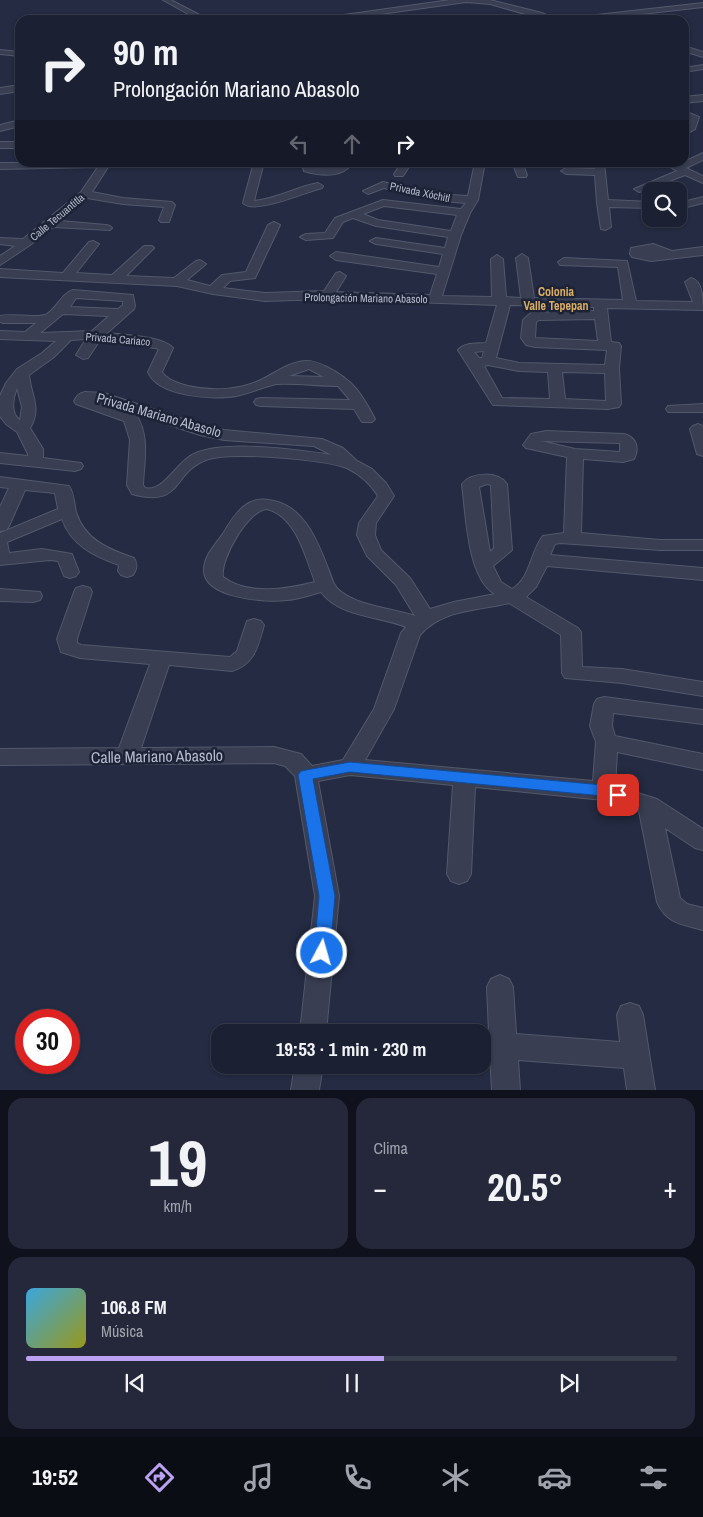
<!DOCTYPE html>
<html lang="es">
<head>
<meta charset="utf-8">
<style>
  :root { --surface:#1b2032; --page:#24283a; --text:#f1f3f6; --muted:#a0a3ac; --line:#393e4d; --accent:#bca0f2 }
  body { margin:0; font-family:"Archivo Narrow",sans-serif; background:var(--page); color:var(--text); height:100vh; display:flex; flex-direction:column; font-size:19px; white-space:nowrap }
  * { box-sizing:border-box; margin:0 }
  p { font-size:16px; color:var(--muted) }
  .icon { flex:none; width:28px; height:28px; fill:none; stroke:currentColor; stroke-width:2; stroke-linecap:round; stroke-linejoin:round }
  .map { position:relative; height:1090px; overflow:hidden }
  .details { display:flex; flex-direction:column; gap:8px; padding:8px; background:#0f121c; flex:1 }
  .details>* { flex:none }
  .hud { position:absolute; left:15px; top:15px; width:674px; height:152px; border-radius:15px; box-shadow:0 1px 4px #0004,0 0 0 1px var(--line); background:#1b2032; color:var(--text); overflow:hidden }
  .fabs { position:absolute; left:642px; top:182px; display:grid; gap:10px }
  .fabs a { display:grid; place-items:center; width:45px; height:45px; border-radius:10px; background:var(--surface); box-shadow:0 1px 4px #0004,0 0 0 1px var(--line); font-size:25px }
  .speed { position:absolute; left:15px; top:1009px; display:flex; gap:10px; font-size:25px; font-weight:700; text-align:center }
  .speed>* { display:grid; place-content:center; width:65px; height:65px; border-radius:50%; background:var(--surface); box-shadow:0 1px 4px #0004,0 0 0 1px var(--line); line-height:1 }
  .speed .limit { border:8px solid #d22; background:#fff; color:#111 }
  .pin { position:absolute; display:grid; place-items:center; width:42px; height:42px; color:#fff; margin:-21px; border-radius:10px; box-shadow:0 2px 8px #0006 }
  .me { position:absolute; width:55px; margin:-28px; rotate:6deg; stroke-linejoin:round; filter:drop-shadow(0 0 4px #0008) }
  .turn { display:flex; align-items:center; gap:18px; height:105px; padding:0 15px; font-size:22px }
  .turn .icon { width:65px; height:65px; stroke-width:2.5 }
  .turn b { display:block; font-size:35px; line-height:42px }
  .lanes { display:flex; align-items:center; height:48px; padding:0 15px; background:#0003; justify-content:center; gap:25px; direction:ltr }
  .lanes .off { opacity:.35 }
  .big { font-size:38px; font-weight:800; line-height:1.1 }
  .details .card { flex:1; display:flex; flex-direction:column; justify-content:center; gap:8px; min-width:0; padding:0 18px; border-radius:15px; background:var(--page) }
  .details .dial { align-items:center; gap:0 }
  .dial b { font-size:65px; line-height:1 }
  .song { display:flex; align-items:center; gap:15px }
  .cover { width:60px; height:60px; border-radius:8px; background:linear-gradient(135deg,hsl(200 70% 55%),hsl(60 70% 35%)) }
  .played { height:5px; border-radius:2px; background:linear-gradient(90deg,var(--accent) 55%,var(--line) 55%) }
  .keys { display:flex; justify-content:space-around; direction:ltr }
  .heat { display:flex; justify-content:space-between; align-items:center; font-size:28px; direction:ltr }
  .details .tiles { flex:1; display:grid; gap:8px; grid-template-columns:1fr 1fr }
  .card:last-child { grid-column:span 2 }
  .trip { position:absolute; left:211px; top:1024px; width:280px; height:50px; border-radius:15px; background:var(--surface); box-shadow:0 1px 4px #0004,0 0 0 1px var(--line); font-weight:800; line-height:50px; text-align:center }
  .dock { display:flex; height:80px; justify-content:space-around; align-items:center; background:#0b0d14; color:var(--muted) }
  .dock .icon { width:35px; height:35px }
  .dock .on { color:var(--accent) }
  .dock b { font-size:22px; color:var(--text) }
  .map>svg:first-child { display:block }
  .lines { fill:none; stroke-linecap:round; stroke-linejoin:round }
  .minor-casing { stroke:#53596c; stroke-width:2 }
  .minor { fill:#393e52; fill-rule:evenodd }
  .route { fill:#1a73e8; stroke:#114b97 }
  .labels { text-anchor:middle; stroke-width:5; stroke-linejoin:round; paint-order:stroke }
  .far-street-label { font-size:11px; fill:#b5bacc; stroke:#1d2337 }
  .far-neighbourhood-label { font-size:12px; font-weight:bold; fill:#dbae61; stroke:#1d2337 }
  .street-label { font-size:14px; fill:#b5bacc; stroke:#1d2337 }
  .near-street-label { font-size:16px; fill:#b5bacc; stroke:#1d2337 }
</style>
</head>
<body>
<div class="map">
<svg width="703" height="1090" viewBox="0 0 703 1090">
  <rect width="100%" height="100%" fill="#242b42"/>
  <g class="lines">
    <g class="minor-casing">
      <g id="minor">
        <polygon points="163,0 171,0 209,20 199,20"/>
        <polygon points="450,0 490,0 542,13 548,16 549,20 541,20 536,17 490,4 466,2 338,20 319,20 323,18"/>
        <polygon points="703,3 703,7 589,20 566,20 570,18"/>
        <polygon points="684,46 703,52 703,57 684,51"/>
        <polygon points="0,50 20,52 20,56 0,54"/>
        <polygon points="703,65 703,69 684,72 684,68"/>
        <polygon points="20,85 20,91 0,94 0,88"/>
        <polygon points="703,95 703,101 684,103 684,97"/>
        <polygon points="684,111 699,117 695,129 684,135 684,128 688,126 689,118 684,117"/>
        <polygon points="20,120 20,126 0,131 0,125"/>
        <rect x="0" y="142" width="20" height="6"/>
        <polygon points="703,153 703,160 686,168 703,176 703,183 685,175 643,191 639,192 634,189 677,171 662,162 684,162"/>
        <polygon points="206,162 201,165 108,167 92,192 123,198 172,202 175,205 169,222 161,222 159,220 164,207 123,204 87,198 60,221 106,225 110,226 112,228 110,230 53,227 30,245 0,265 0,256 15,246 0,244 0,238 23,239 81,192 98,167 0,169 0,163"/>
        <path d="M254,162h10l-10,39c22,-2 42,-14 64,-18l5,3 -1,2c-17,4 -67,27 -79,15z"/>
        <path d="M302,162h10l1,5 13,1 11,-1 -1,-5h10l2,6c-11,10 -31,7 -44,3z"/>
        <polygon points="402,162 412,162 403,176 395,176 394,174"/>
        <path d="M475,162h10l-7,38 -8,13 -9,22 -19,61 50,1 -1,-38 6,-4 6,4 3,38 15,1 -5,-40 6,-4 6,4 6,40 89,2 -5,-33 -58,-2 -2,-3 6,-4 63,3 9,40 57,1 -8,-20 6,-4c12,3 12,22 12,32l-96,-2 4,34 8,1 2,3 -2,23 2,35 -2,3 -11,2 -115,-4 -35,-55c7,-8 18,-6 28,-7l11,-38 -169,-6 -63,2 -52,-7 -36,-8 -177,-9v-8l63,4 26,-31 4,-1 6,3 -23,29 36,2 32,-29h8l2,2 -28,28 48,2 22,-17 4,-1 6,4 -19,16 23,6 12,-11 24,-3 22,-47 6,-3 6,3 -25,53 -25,3 -7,7 42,5 59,-2 12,-18 4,-1 6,4 -10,16 94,3 7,-21 -101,-14 -6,-4 6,-4 103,15 4,-13 -67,-10 -6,-3 6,-3 69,10 3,-11 -72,-11 -23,-8 -10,4 -10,16 -27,2 -6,-3 6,-3 19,-1 10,-15 48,-18 78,9 5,-6 -33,-3 -49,-12 -16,6 -5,-3 20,-9 50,12 35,2zM384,206l73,9 -6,16 -73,-11 -15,-6zM510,305l84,2v4l-63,2 -8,7 -2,18 5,7 9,2 72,3 -2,15 -86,-2 -23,-5zM595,319l3,22 -63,-3 1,-16 3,-2zM484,351l-2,7h-3l-5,-6zM488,365l31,6 29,1 2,27 -48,-1 -18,-32zM562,372l43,1 1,28 -41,-2z"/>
        <polygon points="512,162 522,162 527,175 526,177 518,177"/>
        <polygon points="594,162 604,162 608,200 651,202 651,208 609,207 611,227 605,230 601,229 597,203 595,175 566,174 561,171 566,168 595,169"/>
        <polygon points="703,197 703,203 679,209 679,203"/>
        <polygon points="653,244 672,251 703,247 703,255 651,261 632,257 630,254 631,248"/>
        <path d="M73,290l60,5 2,11 -1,3 -27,24c16,2 56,3 66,15l-11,24c5,8 18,12 26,14 25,6 53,4 75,-7 13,-7 27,-17 42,-18 8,-1 15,3 22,6 27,14 34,26 48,52l-3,3h-10l-8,-13 -93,-3 -5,-1 -2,-3 2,-3 5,-1 89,2 -12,-14c-20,0 -41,-3 -61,-2 -9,1 -29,10 -41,12 -22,4 -78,1 -88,-24l11,-23 -4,-1 -55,-8 -12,18 -5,1 -7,-4 10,-16 -15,1 -17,17 -25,18c2,20 13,34 1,53l13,21v9l38,5 2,3 -2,3 -6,2 -75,-8v-10l28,3v-2l-11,-22 -11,-8 -6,-8v-20l6,-13 11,-14 25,-16 14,-12 -56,-2v-8l25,1 11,-9h-33l-3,-1v-6c12,-3 38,3 47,-2 10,-6 15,-21 26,-24zM76,298l47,3v4l-5,4 -48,-2zM63,314l46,2 -17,15 -52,2zM309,369l15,8 -35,-1zM17,388l5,19 -2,13c-10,-7 -7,-22 -3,-32z"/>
        <path d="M85,392l19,1 100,33 20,4 98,9 21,9 14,13 15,8 14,14 8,13 -18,27 -1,12 6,15 29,28 20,31 24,-7 41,-8c-28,-16 -29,-80 -33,-110 9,-12 36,-13 45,0l5,66 -19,16 8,16 11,7c19,-11 18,-37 31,-53l21,-3 3,-76 -41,-9 -3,-3 8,-11 15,-3 78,3c12,3 16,14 10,25l-11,3 -40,-3 -2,74 79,7h43v10h-43l-100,-7 -5,1 -5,11 153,13v12l-156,-14 -11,21 -10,10 52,31 3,4 1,35 40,2 81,13v14l-81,-13 -57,-5 -3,-5 -1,-38 -52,-32c-32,8 -66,6 -89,32l-26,74 -29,51 228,21 3,-39 -6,-16 4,-22 3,-5 7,-2 99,13v14l-90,-11 -1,13 3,10 88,18v16l-86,-18 -2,34 42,13 46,30v21l-8,-2 -30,-20 15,70 7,6 16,4v22c-21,-6 -36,-6 -46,-28l-18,-91 -36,-11 -128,-13 -4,87 -4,7 -8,3 -8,-3 -4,-7 6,-89 -103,-10 -32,6 21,115 -13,136h-26l15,-136 -20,-120 -10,-10 -11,-3 -274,2v-16l119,-1 31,-84 -70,-6 -19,-6 -4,-13 17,-47 2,-4 7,-2 7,2 2,4 -15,47v4l4,2 149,12 7,-6 10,-30 7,-2 7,2 3,4c-6,21 -9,39 -32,46l-63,-6 -28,83 133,-1 27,7 11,12 31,-6 31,-51 27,-76 5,-6c-26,-11 -67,-10 -85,-35 -11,3 -22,7 -34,8 -21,3 -86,-2 -83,-32 1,-14 13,-25 20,-36 12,-20 24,-38 50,-31 36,8 48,53 60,83 12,21 59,24 81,32l-19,-31 -29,-29 -10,-21 2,-12 19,-27c-7,-12 -19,-22 -31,-28 -24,-9 -118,-17 -141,-8 -35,13 -22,48 -74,34l-5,-9 3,-45 -6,-19 -48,-17 -2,-3c3,-5 5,-8 11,-9zM94,400l106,35 24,5 90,6 18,9c-34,-5 -104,-15 -136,-2 -19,7 -32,40 -51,35l-2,-3c1,-23 7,-50 -7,-70zM541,441l79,2v9l-45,-3zM487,484l4,1 3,63 -4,4 -11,-65zM267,509c29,7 39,49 48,73 -28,7 -66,14 -92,-5 -3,-18 25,-67 44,-68z"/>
        <polygon points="703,404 703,412 668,412 666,409 668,406"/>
        <polygon points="698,424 703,426 703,456 697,454 690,429 693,426"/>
        <path d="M0,477l69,9c5,7 5,17 7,26 9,28 32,37 58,46 4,6 3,11 -1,17l-6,2 -6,-2 -3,-4 1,-6c-25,-9 -48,-20 -57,-46l-55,23 2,11 33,-4 30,5 7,18 -3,4 -6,2 -6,-2 -6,-15 -8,-1 -50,5v-32l58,-24 -3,-16 -30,-3 -16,36 -3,4 -6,1v-24l9,-19 -9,-1z"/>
        <polygon points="0,589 40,592 42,596 40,600 33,602 0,601"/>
        <polygon points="500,975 509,979 513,987 516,1034 620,1042 617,1015 621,1006 630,1003 639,1006 643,1015 655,1090 627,1090 624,1068 518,1060 520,1090 492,1090 490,1057 482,1057 482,1032 479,1032 489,1032 487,987 491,979"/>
        <polygon points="295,1065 323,1065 319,1090 291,1090"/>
      </g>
    </g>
    <use href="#minor" class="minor"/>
  </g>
  <polygon class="route" points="350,762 603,785 623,791 626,795 623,799 618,800 603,796 350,772 313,779 335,896 330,953 328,959 322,961 316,959 314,953 319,896 298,775 301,771 306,770"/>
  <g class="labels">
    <g class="far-street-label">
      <text transform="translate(420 192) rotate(12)" y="4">Privada Xóchitl</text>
      <text transform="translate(57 217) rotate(-40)" y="4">Calle Tecuantitla</text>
      <text transform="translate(366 298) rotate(1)" y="4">Prolongación Mariano Abasolo</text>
      <text transform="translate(118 339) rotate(5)" y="4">Privada Cariaco</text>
    </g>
    <g class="far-neighbourhood-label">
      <text x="556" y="296">Colonia<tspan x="556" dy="14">Valle Tepepan</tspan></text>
    </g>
    <g class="street-label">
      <text transform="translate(159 415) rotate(16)" y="5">Privada Mariano Abasolo</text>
    </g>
    <g class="near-street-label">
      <text transform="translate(157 756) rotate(-1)" y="6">Calle Mariano Abasolo</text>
    </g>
  </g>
</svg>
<div class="fabs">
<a><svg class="icon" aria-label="search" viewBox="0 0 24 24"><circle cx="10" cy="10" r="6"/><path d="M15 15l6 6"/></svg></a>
</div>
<div class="speed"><div class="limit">30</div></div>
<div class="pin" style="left:618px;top:795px;background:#d93025"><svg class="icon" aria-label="arrive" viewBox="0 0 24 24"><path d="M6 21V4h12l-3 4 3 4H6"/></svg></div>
<svg class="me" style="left:322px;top:953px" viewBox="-20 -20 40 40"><circle r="17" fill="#1a73e8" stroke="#fff" stroke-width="3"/><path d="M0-11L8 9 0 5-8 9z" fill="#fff"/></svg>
<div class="trip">19:53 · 1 min · 230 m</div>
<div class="hud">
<div class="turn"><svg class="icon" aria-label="right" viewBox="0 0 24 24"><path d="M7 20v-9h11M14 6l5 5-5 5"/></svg><div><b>90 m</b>Prolongación Mariano Abasolo</div></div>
<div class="lanes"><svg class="icon off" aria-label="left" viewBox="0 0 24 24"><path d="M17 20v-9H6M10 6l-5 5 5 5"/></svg><svg class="icon off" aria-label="ahead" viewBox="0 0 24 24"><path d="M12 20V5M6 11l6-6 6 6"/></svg><svg class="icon" aria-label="right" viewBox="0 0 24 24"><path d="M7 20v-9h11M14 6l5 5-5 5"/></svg></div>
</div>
</div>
<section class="details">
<div class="tiles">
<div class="card dial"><b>19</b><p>km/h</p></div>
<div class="card"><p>Clima</p>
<div class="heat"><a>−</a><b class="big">20.5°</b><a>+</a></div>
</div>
<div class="card">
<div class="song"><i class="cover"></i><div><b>106.8 FM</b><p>Música</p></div></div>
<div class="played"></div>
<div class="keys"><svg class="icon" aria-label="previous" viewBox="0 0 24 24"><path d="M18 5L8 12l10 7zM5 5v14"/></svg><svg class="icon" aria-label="pause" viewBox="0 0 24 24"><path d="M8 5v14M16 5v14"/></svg><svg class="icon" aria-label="next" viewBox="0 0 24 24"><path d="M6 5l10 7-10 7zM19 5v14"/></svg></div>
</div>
</div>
</section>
<nav class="dock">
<b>19:52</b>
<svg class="icon on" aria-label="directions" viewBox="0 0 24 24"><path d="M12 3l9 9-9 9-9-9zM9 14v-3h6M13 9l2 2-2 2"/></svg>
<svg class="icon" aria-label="music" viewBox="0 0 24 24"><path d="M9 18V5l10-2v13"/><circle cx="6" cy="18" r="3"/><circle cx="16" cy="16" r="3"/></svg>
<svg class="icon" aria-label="phone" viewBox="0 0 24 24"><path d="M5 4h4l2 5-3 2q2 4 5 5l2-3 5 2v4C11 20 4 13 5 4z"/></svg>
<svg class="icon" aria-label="climate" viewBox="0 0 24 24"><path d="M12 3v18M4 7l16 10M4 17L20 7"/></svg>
<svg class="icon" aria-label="car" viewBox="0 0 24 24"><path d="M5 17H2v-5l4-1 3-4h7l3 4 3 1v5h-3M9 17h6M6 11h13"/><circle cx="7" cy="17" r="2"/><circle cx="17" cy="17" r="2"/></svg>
<svg class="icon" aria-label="filters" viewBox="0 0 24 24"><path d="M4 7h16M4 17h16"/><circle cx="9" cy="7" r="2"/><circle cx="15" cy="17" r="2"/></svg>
</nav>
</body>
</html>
